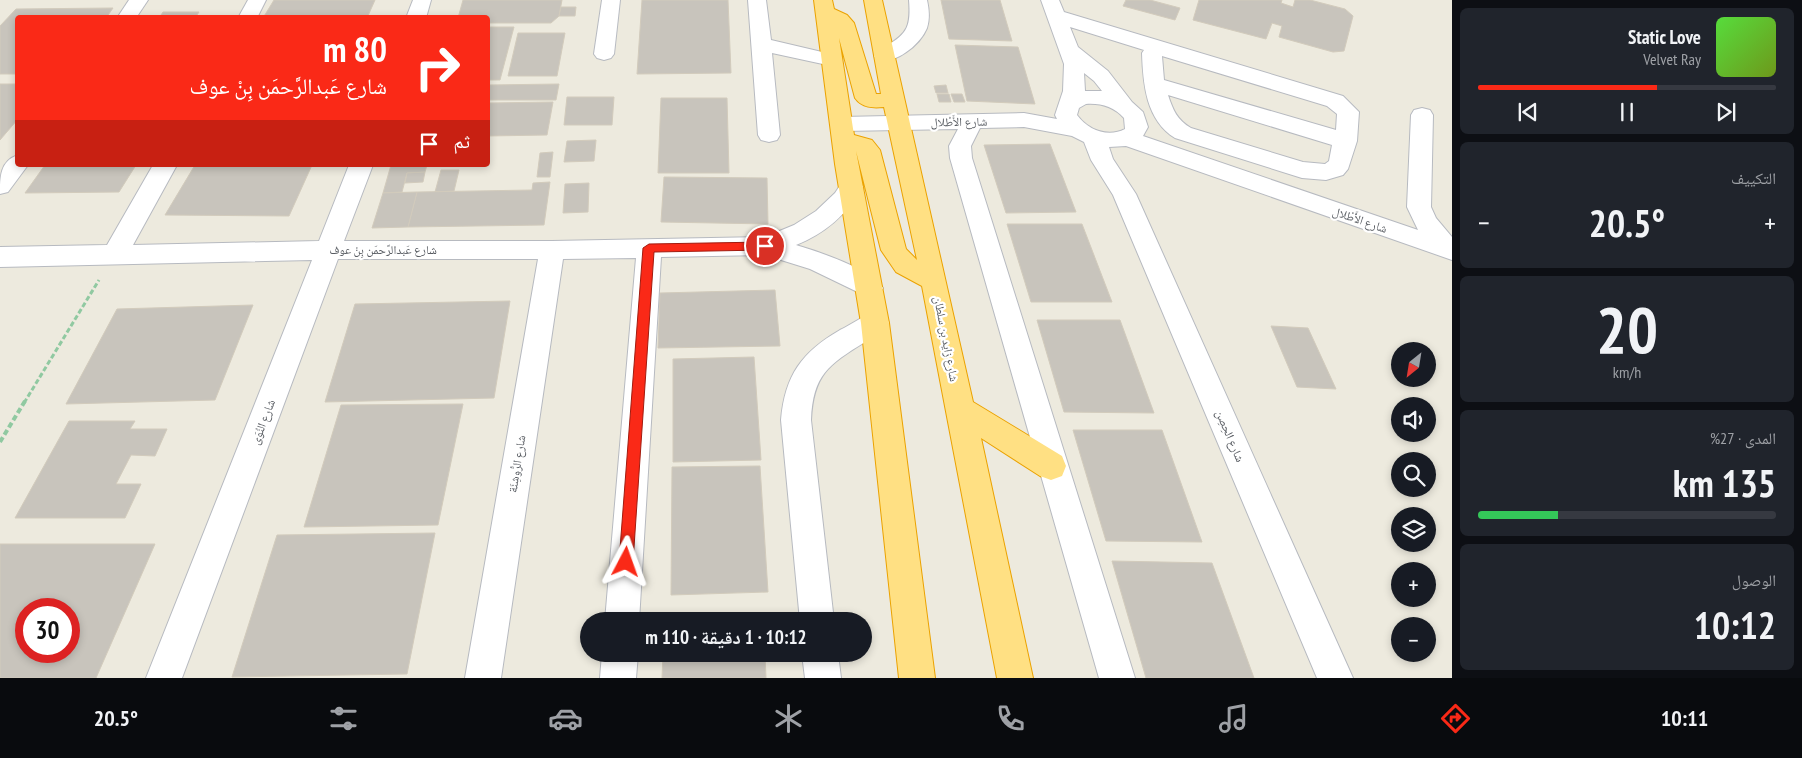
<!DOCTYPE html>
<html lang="ar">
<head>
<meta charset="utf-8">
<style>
  :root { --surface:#171b24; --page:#20242c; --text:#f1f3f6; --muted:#9ea1a6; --line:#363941; --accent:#fa2917 }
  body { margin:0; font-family:"PT Sans Narrow","Noto Naskh Arabic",sans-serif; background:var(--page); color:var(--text); direction:rtl; height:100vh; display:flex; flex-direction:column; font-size:19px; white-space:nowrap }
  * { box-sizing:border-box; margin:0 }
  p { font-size:16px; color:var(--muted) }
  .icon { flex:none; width:28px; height:28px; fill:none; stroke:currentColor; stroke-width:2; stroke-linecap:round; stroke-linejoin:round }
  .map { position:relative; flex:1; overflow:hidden; direction:ltr }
  .details { display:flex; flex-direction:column; gap:8px; padding:8px; background:#0d0f14; width:350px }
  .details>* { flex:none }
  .guide { position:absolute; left:15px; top:15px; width:475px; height:152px; border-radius:5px; box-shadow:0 2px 8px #0003; direction:rtl; background:#fa2917; color:#fff; overflow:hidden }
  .needle { width:32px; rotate:210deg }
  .buttons { position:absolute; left:1391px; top:342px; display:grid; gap:10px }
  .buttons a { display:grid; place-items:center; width:45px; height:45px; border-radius:50%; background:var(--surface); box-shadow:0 2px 8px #0003; font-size:25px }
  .speed { position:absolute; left:15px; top:598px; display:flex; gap:10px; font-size:25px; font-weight:700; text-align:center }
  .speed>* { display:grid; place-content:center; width:65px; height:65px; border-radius:50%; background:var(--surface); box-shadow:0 2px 8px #0003; line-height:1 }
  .speed .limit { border:8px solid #d22; background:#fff; color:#111 }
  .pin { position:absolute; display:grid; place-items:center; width:42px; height:42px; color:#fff; margin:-21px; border:2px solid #fff; border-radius:50%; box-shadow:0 1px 5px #0007 }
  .me { position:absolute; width:55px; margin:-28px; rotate:4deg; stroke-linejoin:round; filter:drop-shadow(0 0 4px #0008) }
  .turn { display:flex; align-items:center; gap:18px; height:105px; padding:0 20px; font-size:22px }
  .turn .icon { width:65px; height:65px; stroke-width:2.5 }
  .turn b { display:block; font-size:35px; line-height:42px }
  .then { display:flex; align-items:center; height:48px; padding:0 20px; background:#0003; gap:10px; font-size:19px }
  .big { font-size:38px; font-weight:700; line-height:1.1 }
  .details .widget { flex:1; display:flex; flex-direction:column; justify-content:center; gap:8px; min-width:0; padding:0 18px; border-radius:8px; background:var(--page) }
  .details .dial { align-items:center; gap:0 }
  .dial b { font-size:65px; line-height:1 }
  .song { display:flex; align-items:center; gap:15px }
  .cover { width:60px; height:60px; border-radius:8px; background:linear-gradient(135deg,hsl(110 70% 55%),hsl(80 70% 35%)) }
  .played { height:5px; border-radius:2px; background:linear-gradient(90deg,var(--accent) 60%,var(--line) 60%) }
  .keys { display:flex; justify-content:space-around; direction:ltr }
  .heat { display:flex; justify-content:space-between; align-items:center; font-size:28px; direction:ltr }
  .charge { height:8px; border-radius:4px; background:linear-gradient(90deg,#34c759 27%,var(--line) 0) }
  .trip { position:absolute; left:580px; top:612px; width:292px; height:50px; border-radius:25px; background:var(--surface); box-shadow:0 2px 8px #0003; font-weight:700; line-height:50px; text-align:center; direction:rtl }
  .dock { display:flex; height:80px; justify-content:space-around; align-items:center; background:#090b0e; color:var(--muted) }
  .dock .icon { width:35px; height:35px }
  .dock .selected { color:var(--accent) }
  .dock b { font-size:22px; color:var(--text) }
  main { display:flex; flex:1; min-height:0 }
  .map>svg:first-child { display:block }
  .building { fill:#c8c4bc; stroke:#d2cbbc; fill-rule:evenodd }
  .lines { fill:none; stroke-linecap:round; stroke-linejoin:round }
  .minor-casing { stroke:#b7bac0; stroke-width:2 }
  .highway-casing { stroke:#eba200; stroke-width:2 }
  .path-far1 { stroke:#90c9a1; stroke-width:3; stroke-dasharray:5 2.5; stroke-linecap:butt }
  .path { stroke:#90c9a1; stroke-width:4; stroke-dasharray:5.5 3; stroke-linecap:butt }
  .minor { fill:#fff; fill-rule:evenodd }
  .highway { fill:#ffe083; fill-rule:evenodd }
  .route { fill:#fa2917; stroke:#a21b0f }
  .labels { text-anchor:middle; stroke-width:4.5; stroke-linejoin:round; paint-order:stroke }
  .street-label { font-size:12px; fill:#585c62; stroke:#fff }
</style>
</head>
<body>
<main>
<section class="details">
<div class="widget">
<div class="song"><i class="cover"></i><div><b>Static Love</b><p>Velvet Ray</p></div></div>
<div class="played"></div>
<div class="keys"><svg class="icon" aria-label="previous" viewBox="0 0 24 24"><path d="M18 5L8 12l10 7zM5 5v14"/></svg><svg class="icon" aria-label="pause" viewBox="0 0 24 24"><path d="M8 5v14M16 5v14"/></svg><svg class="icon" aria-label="next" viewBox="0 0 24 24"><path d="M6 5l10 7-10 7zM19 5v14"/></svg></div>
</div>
<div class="widget"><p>التكييف</p>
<div class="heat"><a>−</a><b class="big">20.5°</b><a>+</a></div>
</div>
<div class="widget dial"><b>20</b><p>km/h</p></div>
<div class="widget"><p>المدى · 27%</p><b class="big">135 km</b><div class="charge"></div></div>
<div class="widget"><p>الوصول</p><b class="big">10:12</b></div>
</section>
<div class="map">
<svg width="1452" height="678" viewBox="0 0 1452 678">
  <rect width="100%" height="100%" fill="#edeade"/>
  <g class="building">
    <polygon points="274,0 375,0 367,18 263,18"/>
    <polygon points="463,0 562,0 559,16 551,23 488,23 488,18 458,18"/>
    <polygon points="642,0 728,0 731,73 637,74"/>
    <polygon points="941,0 1000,0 1012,41 949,39"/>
    <polygon points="1126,0 1150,0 1180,8 1175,20 1123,6"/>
    <polygon points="1199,0 1282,0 1281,3 1293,7 1295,0 1310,0 1345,9 1353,16 1344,51 1333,52 1279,37 1282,26 1272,23 1266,39 1193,20"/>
    <polygon points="561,7 576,7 575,16 559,16"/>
    <polygon points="113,8 106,18 18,18 18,74 0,74 0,26 16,9"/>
    <polygon points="163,12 199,12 195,18 159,18"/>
    <polygon points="488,27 514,27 500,80 488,80"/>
    <polygon points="518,33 565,33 557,76 508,76"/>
    <polygon points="955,45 1018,47 1035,104 967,101"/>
    <polygon points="0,84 18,84 18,119 0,140"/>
    <polygon points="559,84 556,100 488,100 488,85"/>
    <polygon points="946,85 948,93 936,93 934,86"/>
    <polygon points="937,94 949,94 951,102 939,102"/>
    <polygon points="951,94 962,94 965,102 954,102"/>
    <polygon points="567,97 614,97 612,125 564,125"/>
    <polygon points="661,98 727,98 729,173 658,173"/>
    <polygon points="553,102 547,135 488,136 490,128 488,128 488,103"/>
    <polygon points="596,140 594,161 564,162 567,141"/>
    <polygon points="1050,144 1076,212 1006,213 984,145"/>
    <polygon points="553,152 550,177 537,177 540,153"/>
    <polygon points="45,165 136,165 119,192 25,193"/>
    <polygon points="195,165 312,165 289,216 165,215"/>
    <polygon points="391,165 427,165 425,172 407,173 402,192 383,193"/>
    <polygon points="441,170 459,170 454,191 435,192"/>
    <polygon points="425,172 423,182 405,183 407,173"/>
    <polygon points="664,177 767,178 768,224 661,222"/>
    <polygon points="550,182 544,225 408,227 417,192 532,190 533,183"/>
    <polygon points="589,183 588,212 563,213 565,184"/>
    <polygon points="417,192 408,227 372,228 383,193"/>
    <polygon points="1007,224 1082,224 1112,302 1031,302"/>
    <polygon points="775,290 780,346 658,348 660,293"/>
    <polygon points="510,301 494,398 325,402 355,304"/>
    <polygon points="253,305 215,400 66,404 117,309"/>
    <polygon points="1037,320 1120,320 1154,413 1064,412"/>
    <polygon points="1271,326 1308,328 1336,389 1297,387"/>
    <polygon points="754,357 761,460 673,462 673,359"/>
    <polygon points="463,404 438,525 304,527 341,405"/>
    <polygon points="69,421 135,421 130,429 167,429 155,456 131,455 116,484 141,484 125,518 15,518"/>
    <polygon points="1073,430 1162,430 1202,542 1106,541"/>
    <polygon points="760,466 768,592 671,595 672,467"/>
    <polygon points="435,533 407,674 232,677 277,535"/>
    <path d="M0,544h155l-59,134h-96zM26,609h43v42h-43z"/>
    <polygon points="1112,561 1212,563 1254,678 1146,678"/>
    <polygon points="663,654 765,654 766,678 662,678"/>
  </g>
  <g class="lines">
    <g class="minor-casing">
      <g id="minor">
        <polygon points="129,0 148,0 136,18 117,18"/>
        <polygon points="248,0 266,0 257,18 238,18"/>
        <polygon points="413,0 431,0 426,18 406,18"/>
        <polygon points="602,0 620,0 614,54 611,58 604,60 597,58 594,54"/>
        <polygon points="748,0 766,0 771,40 839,56 842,60 839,64 832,66 772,53 780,135 777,140 769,142 761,140 758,135"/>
        <path d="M909,0h18c2,9 3,19 0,28 -7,17 -32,37 -50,32l-3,-4c3,-5 7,-7 12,-10 22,-12 25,-21 23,-46z"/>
        <path d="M1041,0h18l5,12 279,84 16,16 -2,29 -9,28 -5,6 -17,5 -24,-2 -127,-40c-29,-18 -32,-54 -33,-85l2,-3 -74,-23 8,20 30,24 24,31 11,10 5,15 -5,9 275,94 -11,-23 4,-92 3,-5 8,-2 8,2 3,5 -2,92 5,11 16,19v23l-326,-114 -17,1 4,12 23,35 217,484h-36l-204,-483 -22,-35 -7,-18 -12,-6 -48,-9 -44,1 -9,18 1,12 163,520h-36l-149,-520 -1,-12 9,-17 -116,2 -8,-2 -3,-5 3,-5 8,-2 182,-4 33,6 -2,-4 8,-24 1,-27zM1162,56l165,50 10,8 -1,16 -172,-50zM1084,73l10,8 8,10h-17zM1168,95l164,50 -3,16 -4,3 -22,-2 -112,-34c-14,-8 -18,-18 -23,-33zM1086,104c15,-1 28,3 38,14l1,11c-17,9 -37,1 -48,-14l2,-7z"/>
        <path d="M18,155v10h10l-20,27 -8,2c0,-17 0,-33 18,-39z"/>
        <path d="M153,165h24l-44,80 186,-4 30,-76h24l-29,76h208l213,-4 29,-12 22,-14 19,-18 8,-12 8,-2 8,2 4,6c-16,27 -37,46 -67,58 21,6 77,25 87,43l-4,7 -9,3 -60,-29 -45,-14 -104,2 -22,364h-34l31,-363 -73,1 -62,419h-36l73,-419h-200l-156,419h-36l166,-418 -312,7v-20l107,-2z"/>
        <path d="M875,312l10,3 4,8c-6,10 -14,14 -24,19 -37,23 -52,33 -54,78l23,201h-34l-19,-201c4,-45 21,-68 59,-90 12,-6 23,-14 35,-18z"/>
        <polygon points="602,654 638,654 636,678 600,678"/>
        <polygon points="802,654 838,654 841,678 805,678"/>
      </g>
    </g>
    <g class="highway-casing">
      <path id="highway" d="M814,0h18l2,9 13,6 7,8 22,71h5l-17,-94h18l91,402 89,54 4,10 -4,10 -11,4 -11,-4 -59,-38 52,240h-36l-75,-392 -26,-14 -15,-22 -25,-99 33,172 46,355h-36l-38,-355 -26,-159zM839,38l16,60c7,10 18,10 29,9l33,153 -11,-11 -26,-99 -8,-10 -18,-5z"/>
    </g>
    <polyline class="path-far1" points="24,403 99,280"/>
    <polyline class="path" points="0,442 25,401"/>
    <use href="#minor" class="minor"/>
    <use href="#highway" class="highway"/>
  </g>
  <polygon class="route" points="765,242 771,246 765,250 654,252 633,562 631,567 626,569 621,567 619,562 643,248 649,244"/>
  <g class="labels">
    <g class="street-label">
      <text transform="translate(959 122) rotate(-1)" y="4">شارع الأَطْلال</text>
      <text transform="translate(1360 220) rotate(19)" y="4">شارع الأَطْلال</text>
      <text x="383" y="254">شارع عَبدالرَّحمَن بِنْ عوف</text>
      <text transform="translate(946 339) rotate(79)" y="4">شارع زايد بن سلطان</text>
      <text transform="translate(263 422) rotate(-69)" y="4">شارع النُوَى</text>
      <text transform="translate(1230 436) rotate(67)" y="4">شارع الحِصِن</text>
      <text transform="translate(517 464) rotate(-81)" y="4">شارع الرُّوشِنَة</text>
    </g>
  </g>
</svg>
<div class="buttons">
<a><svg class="needle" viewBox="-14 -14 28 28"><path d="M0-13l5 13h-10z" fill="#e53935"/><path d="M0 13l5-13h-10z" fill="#9ea1a6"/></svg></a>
<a><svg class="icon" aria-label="sound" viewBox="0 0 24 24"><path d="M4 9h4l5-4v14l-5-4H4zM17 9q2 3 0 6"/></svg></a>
<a><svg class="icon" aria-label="search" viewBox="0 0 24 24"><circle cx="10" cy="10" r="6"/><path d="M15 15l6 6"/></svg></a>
<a><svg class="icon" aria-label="layers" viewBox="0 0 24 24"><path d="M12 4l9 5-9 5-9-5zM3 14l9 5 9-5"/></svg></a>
<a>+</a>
<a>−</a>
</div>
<div class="speed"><div class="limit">30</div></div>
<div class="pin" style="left:765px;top:246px;background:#d93025"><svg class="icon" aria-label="arrive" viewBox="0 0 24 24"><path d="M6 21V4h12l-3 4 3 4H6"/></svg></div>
<svg class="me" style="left:626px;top:562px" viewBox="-20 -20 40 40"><path d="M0-17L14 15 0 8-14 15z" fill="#fa2917" stroke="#fff" stroke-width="4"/></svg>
<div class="trip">10:12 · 1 دقيقة · 110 m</div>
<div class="guide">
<div class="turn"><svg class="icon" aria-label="right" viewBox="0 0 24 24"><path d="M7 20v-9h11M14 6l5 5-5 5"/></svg><div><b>80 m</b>شارع عَبدالرَّحمَن بِنْ عوف</div></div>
<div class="then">ثم<svg class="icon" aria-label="arrive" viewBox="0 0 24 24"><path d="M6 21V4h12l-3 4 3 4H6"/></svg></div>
</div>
</div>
</main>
<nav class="dock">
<b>10:11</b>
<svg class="icon selected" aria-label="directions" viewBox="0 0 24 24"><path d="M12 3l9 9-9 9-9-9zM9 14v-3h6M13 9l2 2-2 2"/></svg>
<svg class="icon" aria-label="music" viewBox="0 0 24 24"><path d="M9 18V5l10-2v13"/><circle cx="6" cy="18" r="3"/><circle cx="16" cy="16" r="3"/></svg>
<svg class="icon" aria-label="phone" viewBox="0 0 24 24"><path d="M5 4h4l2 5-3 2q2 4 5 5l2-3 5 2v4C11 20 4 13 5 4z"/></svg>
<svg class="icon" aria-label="climate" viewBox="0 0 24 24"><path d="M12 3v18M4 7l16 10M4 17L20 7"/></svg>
<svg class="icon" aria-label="car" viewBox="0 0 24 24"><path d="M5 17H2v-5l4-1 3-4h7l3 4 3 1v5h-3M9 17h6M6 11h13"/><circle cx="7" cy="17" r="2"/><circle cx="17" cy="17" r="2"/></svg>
<svg class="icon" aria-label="filters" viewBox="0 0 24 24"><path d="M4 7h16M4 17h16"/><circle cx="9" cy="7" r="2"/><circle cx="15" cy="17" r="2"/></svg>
<b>20.5°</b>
</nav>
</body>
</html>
